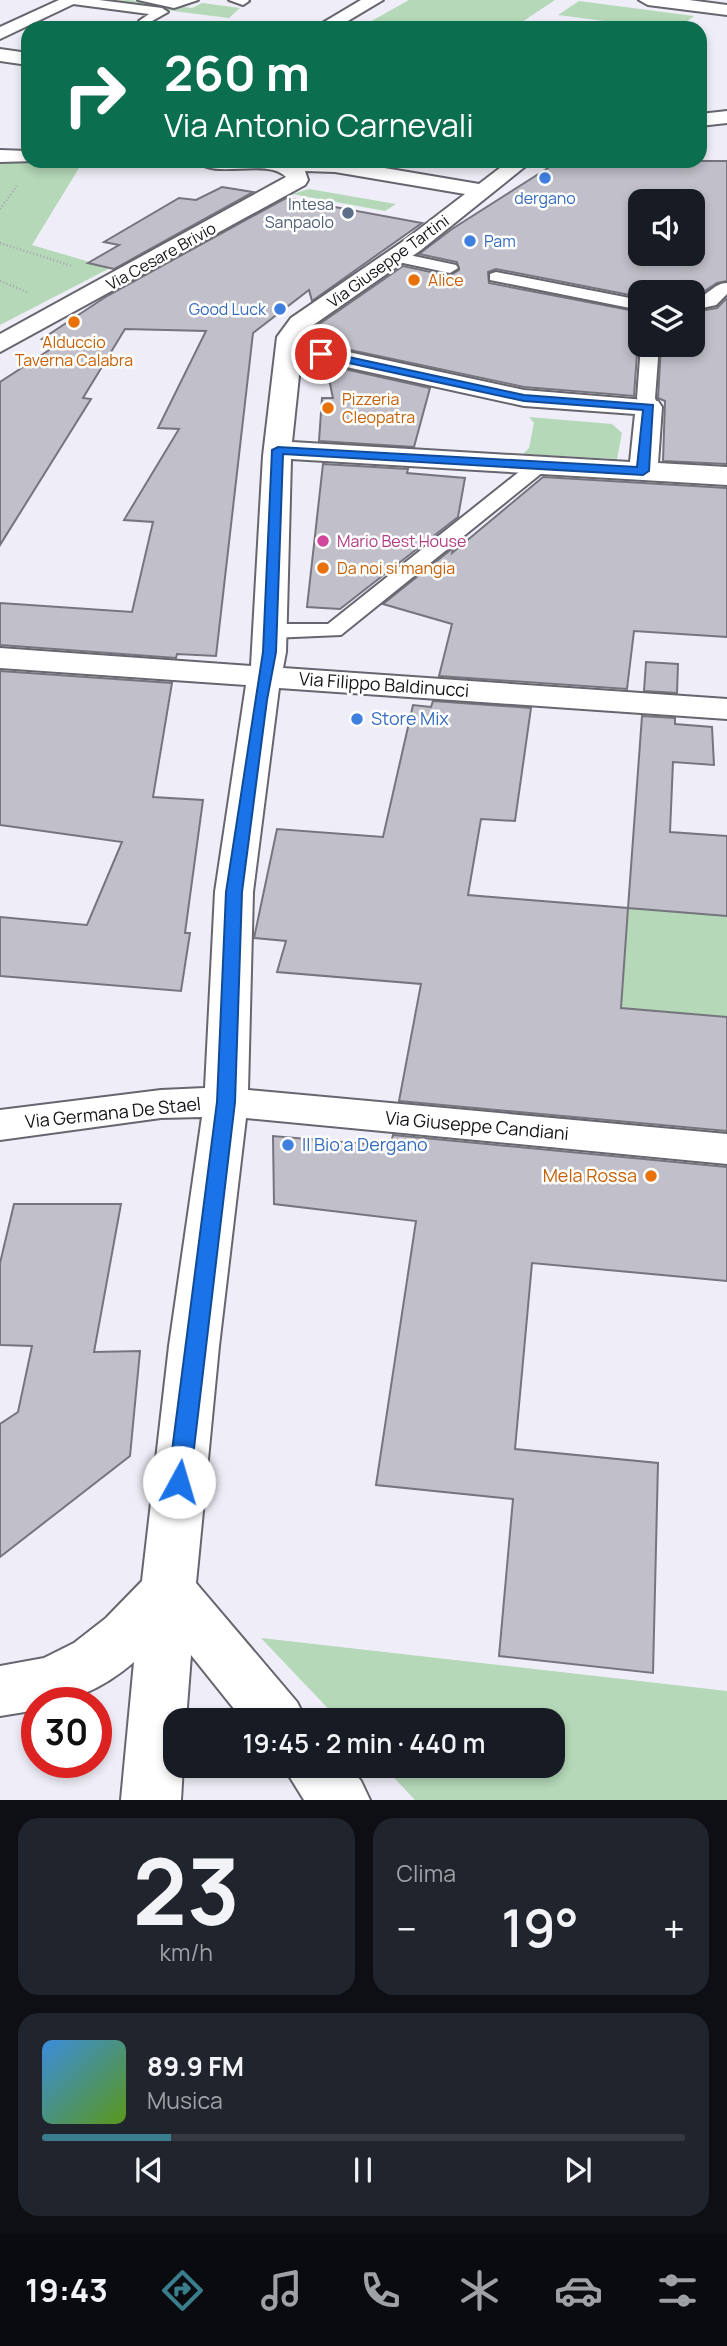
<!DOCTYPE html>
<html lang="it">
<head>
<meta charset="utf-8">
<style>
  :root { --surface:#171b24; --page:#20242c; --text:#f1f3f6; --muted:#9ea1a6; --line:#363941; --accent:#3a7e8d }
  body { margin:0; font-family:Manrope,sans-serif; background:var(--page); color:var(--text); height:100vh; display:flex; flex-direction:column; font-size:26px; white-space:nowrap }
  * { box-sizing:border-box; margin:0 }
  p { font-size:23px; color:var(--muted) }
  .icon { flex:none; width:38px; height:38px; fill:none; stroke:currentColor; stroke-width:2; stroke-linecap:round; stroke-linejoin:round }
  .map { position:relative; height:1800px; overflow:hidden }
  .panel { display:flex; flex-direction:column; gap:18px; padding:18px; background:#0d0f14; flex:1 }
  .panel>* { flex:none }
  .banner { position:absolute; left:21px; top:21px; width:686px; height:147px; border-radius:21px; box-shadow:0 4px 10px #0003; background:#0b6e4f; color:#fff; overflow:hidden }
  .controls { position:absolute; left:628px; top:189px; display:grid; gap:14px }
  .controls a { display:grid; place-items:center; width:77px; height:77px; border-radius:14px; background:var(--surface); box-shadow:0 4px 10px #0003; font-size:35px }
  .speed { position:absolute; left:21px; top:1687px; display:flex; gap:14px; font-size:35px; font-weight:700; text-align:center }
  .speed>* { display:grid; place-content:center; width:91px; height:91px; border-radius:50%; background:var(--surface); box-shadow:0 4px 10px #0003; line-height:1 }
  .speed .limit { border:10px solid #d22; background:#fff; color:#111 }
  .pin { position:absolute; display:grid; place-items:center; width:60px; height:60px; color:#fff; margin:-30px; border:4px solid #fff; border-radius:50%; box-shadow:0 2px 7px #0007 }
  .me { position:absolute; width:77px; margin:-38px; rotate:6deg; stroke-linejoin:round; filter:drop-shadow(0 0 5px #0008) }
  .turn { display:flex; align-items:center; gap:24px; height:147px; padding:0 28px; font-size:32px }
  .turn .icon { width:91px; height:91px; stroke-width:2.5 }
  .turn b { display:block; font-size:49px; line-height:60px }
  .big { font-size:52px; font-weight:600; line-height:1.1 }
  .panel .widget { flex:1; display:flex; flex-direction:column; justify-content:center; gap:10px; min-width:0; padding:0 24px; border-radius:21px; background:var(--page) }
  .panel .dial { align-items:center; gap:0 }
  .dial b { font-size:91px; line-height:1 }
  .song { display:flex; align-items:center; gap:21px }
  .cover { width:84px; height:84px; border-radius:10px; background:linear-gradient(135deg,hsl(210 70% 55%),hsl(90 70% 35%)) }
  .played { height:7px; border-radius:4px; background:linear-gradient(90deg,var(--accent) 20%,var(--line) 20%) }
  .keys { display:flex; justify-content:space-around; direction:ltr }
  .heat { display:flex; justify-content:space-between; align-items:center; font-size:38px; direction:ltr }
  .panel .tiles { flex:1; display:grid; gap:18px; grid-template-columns:1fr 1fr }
  .widget:last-child { grid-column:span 2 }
  .trip { position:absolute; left:163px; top:1708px; width:402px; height:70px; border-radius:21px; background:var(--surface); box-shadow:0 4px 10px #0003; font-weight:600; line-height:70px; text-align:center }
  .menu { display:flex; height:112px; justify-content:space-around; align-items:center; background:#090b0e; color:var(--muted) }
  .menu .icon { width:49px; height:49px }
  .menu .on { color:var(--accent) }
  .menu b { font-size:32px; color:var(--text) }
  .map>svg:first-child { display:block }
  .green { fill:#b4d8b8 }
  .building { fill:#c1bfc9; stroke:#76757e; stroke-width:2; fill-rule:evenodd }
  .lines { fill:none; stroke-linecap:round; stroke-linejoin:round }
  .service-casing { stroke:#67656e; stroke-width:4 }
  .minor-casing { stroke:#67656e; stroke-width:4 }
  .path { stroke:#a6a5ad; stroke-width:2.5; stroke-dasharray:1 2.5; stroke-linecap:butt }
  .service { fill:#fff; fill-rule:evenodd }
  .minor { fill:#fff; fill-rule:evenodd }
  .route { fill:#1a73e8; stroke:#114b97; stroke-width:2 }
  .shop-dot { fill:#3f7fe0; stroke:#fff; stroke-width:2.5 }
  .service-dot { fill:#5c6f8a; stroke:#fff; stroke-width:2.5 }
  .food-dot { fill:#e8710a; stroke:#fff; stroke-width:2.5 }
  .hotel-dot { fill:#d1479c; stroke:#fff; stroke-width:2.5 }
  .labels { text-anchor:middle; stroke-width:5; stroke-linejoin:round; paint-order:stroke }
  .far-shop-label { font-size:16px; fill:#366cbe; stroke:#fff }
  .far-service-label { font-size:16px; fill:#4e5e75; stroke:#fff; text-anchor:end }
  .far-street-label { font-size:16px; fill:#141317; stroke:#fff }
  .far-food-label { font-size:16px; fill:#c56008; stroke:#fff; text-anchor:start }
  .far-hotel-label { font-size:16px; fill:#b23c85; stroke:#fff; text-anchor:start }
  .street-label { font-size:18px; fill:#141317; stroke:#fff }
  .shop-label { font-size:18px; fill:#366cbe; stroke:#fff; text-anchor:start }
  .food-label { font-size:18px; fill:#c56008; stroke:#fff; text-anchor:end }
</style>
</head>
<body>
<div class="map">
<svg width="727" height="1800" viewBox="0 0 727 1800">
  <rect width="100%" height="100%" fill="#efedf7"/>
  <g class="green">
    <polygon points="130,0 192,8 202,3 240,8 229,18 93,1"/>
    <polygon points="409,0 555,0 513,28 359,28"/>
    <polygon points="579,1 694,16 678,28 659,28 558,15"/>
    <polygon points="0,162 82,163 32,245 110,268 0,325"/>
    <polygon points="309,189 396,204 385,211 292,194"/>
    <polygon points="529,417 612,424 622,433 617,459 523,454 529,448 534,423"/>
    <polygon points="628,908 727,916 727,1017 621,1008"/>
    <polygon points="261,1638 727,1691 727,1800 415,1800 383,1766 553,1766 553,1720 339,1720"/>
  </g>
  <g class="building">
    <path d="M559,161h168v120l-10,2 -20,13 -4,1v-5h-53v5l-144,-28 -8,3 1,11 151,29 -6,84 -110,-9 -202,-43 -4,-19 85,-59 46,10 10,-6 -2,-8 -38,-8 33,-25zM640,201h53v53h-53z"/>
    <polygon points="222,187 253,192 114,269 88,263 119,245 104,242 179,198 196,200"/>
    <polygon points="286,198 422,223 312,301 309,290 253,333 216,656 177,654 176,658 0,645 0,603 132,612 153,522 124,520 179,429 158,428 206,331 125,329 83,398 91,399 0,545 0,382 60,343 42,339 107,296"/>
    <polygon points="727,298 727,464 663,461 665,401 658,398 661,345 693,345 693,312 717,308"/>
    <polygon points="326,365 430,388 414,447 319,441 322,398 333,398"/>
    <polygon points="323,464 408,469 407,473 465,478 458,517 340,609 307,607"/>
    <polygon points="543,477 727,488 727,637 634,631 627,689 439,676 452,624 383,604 453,548 452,553"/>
    <polygon points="646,662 678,664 677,693 644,691"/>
    <polygon points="0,671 172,683 153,797 203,800 185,933 190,933 181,991 0,976 0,917 87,925 122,842 0,825"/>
    <polygon points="433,701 531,708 515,821 481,819 468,895 628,908 621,1008 727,1017 727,1131 399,1101 421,984 277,972 286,941 254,938 277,829 383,837 413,705 431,707"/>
    <polygon points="642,716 675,718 675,724 712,727 714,765 673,762 670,832 727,836 727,916 628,908"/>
    <polygon points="393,1135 727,1167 727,1281 532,1263 515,1449 658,1463 653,1673 499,1656 513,1499 376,1485 416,1221 274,1204 273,1136 390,1146"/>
    <polygon points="14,1204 121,1204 94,1352 140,1351 130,1456 0,1557 0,1424 18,1412 32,1346 0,1345 0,1263"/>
  </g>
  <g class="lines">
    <g class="service-casing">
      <g id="service">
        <polygon points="67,0 99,0 162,8 168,12 145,25 139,21 149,14 73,4"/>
        <polygon points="138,0 198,0 174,8"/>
        <polygon points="229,0 248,0 249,1 243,5"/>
        <polygon points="395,252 456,265 458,268 450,273 389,260 389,254"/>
        <polygon points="496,272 640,300 640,310 490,280 490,274"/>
        <path d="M727,283v11l-11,11 -23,5v-10c14,-3 21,-17 34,-17z"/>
        <polygon points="641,345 659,345 655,398 658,407 649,412 643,411 637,398"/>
        <polygon points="541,458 551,464 548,468 341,635 271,638 260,631 271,624 328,624 534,460"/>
      </g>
    </g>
    <g class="minor-casing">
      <g id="minor">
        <polygon points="59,0 82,0 0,39 0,27"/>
        <polygon points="361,0 383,0 336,28 314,28"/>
        <polygon points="639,0 689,0 727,5 727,15 648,5"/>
        <polygon points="0,49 28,53 28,65 0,61"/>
        <polygon points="727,111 727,123 700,126 700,114"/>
        <polygon points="0,150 28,151 28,161 36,161 0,162"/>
        <path d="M198,161h145l136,23 30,-23h23l-111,89 -112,78 -7,14 222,48 134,11 4,6 -4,56 69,4v18l-436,-26 -5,193 -3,16 444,31v20l-448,-31 -26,204 -5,198 479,44v30l-481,-46 -27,228 -23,237 101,119 9,18h-63l-52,-65 -5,65h-11v46h8l-2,34h-60l13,-138c-28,24 -61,41 -97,41v7l-37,6v-50l44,-8 30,-15 32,-25 36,-37 27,-235 33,-229 -41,1 -161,22v-30l161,-20 44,-2 10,-196 31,-207 -246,-17v-20l251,18 12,-210 14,-119 14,-19 114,-78 60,-46 -130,-22 -30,-1 3,9 -3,5 -305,167v-18l286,-157c-18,-20 -74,3 -88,-16zM301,357l223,49 111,8 -5,48 -338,-20z"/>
        <polygon points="283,1766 349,1766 361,1781 370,1800 304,1800"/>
      </g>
    </g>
    <g class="path">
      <polyline points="0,209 17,186"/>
      <polyline points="0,243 72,266"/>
      <polyline points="0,281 27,292"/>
    </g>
    <use href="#service" class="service"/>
    <use href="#minor" class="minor"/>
  </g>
  <polygon class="route" points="321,351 524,395 653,405 649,471 643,475 283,454 276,652 267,700 242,892 235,1102 190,1482 187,1488 179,1490 172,1488 168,1482 217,1102 226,892 263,652 272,450 278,447 637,467 643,410 524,401 317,356 316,354"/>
  <g class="shop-dot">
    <circle cx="545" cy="178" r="7"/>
    <circle cx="470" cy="241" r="7"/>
    <circle cx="280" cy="309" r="7"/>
    <circle cx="357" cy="719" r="7"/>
    <circle cx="288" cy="1145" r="7"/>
  </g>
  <circle class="service-dot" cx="348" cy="213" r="7"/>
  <g class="food-dot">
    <circle cx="414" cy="280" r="7"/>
    <circle cx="74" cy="322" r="7"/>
    <circle cx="328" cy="408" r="7"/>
    <circle cx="323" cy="568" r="7"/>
    <circle cx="651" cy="1176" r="7"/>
  </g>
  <circle class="hotel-dot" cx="323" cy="541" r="7"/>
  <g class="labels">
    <g class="far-shop-label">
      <text x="545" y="204">dergano</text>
      <text x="484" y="247" text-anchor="start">Pam</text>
      <text x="266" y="315" text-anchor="end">Good Luck</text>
    </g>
    <g class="far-service-label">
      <text x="334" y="210">Intesa<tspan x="334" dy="18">Sanpaolo</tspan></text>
    </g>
    <g class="far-street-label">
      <text transform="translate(161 256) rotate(-29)" y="6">Via Cesare Brivio</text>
      <text transform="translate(388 261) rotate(-36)" y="6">Via Giuseppe Tartini</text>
    </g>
    <g class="far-food-label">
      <text x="428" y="286">Alice</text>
      <text x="74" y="348" text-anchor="middle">Alduccio<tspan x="74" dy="18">Taverna Calabra</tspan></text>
      <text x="342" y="405">Pizzeria<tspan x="342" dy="18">Cleopatra</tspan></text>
      <text x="337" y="574">Da noi si mangia</text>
    </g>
    <g class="far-hotel-label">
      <text x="337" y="547">Mario Best House</text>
    </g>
    <g class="street-label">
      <text transform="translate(384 685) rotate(4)" y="6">Via Filippo Baldinucci</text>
      <text transform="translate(113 1113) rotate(-6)" y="6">Via Germana De Stael</text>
      <text transform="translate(477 1126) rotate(5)" y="6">Via Giuseppe Candiani</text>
    </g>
    <g class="shop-label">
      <text x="371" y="725">Store Mix</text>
      <text x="302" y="1151">Il Bio a Dergano</text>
    </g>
    <g class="food-label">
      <text x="637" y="1182">Mela Rossa</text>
    </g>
  </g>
</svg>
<div class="controls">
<a><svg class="icon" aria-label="sound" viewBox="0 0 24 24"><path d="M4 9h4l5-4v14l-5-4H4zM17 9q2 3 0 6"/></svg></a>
<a><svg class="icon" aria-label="layers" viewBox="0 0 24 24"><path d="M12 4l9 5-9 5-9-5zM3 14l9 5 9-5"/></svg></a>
</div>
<div class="speed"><div class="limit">30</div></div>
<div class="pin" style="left:321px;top:354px;background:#d93025"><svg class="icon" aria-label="arrive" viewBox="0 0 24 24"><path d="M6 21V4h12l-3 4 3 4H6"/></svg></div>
<svg class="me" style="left:179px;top:1482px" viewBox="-20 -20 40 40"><circle r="19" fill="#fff"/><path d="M0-13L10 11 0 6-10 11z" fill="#1a73e8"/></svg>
<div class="trip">19:45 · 2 min · 440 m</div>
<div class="banner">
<div class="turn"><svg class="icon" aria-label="right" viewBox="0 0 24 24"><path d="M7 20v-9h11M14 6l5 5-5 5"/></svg><div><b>260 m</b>Via Antonio Carnevali</div></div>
</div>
</div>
<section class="panel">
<div class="tiles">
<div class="widget dial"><b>23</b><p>km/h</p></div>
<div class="widget"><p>Clima</p>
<div class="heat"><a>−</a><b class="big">19°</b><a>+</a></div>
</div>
<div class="widget">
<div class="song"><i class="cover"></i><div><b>89.9 FM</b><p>Musica</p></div></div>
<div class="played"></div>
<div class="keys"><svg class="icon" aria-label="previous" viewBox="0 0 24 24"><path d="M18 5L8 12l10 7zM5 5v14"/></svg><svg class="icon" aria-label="pause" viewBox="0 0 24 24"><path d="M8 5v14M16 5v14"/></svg><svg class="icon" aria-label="next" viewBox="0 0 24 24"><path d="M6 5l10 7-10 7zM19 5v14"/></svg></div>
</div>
</div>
</section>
<nav class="menu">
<b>19:43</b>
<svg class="icon on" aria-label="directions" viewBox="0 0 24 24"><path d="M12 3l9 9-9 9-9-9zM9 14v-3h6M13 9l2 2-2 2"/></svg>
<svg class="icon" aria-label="music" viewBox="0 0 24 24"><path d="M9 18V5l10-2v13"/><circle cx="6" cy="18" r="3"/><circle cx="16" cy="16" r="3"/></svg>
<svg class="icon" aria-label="phone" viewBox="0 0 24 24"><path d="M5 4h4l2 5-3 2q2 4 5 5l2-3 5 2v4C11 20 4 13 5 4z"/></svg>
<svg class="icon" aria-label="climate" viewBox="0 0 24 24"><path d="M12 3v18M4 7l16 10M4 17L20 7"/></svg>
<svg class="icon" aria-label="car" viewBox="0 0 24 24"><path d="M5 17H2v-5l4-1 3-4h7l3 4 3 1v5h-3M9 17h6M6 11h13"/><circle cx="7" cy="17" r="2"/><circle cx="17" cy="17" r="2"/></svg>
<svg class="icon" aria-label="filters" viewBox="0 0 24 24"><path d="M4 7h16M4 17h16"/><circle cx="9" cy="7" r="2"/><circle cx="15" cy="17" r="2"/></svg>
</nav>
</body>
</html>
